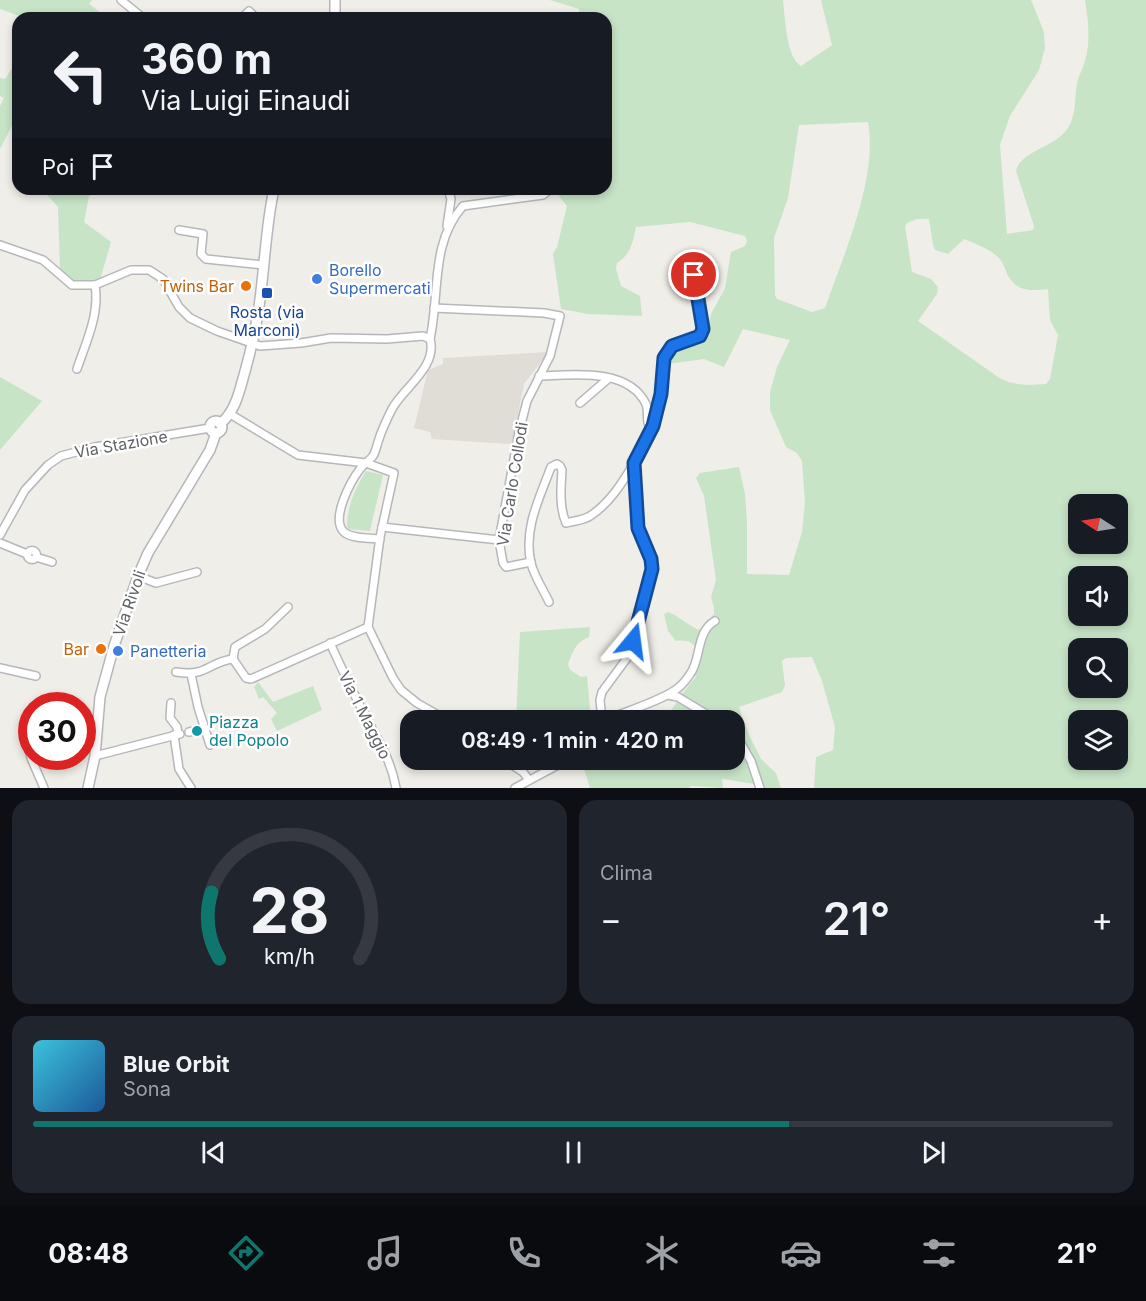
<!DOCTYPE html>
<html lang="it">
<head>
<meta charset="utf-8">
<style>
  :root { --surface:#171b24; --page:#20242c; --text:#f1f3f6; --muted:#9ea1a6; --line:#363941; --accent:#0f766e }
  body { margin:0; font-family:Inter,sans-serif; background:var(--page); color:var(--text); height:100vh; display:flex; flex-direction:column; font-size:22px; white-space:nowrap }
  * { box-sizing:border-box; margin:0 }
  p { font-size:20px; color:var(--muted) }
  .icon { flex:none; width:33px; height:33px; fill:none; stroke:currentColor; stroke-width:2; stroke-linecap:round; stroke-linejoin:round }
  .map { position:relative; height:788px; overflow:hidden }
  .details { display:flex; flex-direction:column; gap:12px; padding:12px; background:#0d0f14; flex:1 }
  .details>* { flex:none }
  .hud { position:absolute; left:12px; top:12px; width:600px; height:183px; border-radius:18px; box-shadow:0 3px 9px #0003; background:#171b24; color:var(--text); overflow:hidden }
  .needle { width:39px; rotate:282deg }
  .buttons { position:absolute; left:1068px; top:494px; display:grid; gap:12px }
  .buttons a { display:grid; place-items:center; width:60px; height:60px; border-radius:12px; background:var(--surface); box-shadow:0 3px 9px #0003; font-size:30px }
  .speed { position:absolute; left:18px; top:692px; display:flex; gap:12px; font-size:30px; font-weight:700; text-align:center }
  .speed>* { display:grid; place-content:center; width:78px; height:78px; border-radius:50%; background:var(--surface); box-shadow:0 3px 9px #0003; line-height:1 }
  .speed .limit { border:9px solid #d22; background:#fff; color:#111 }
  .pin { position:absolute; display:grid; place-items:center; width:51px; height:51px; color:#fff; margin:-26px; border:3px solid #fff; border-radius:50%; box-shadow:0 2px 6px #0007 }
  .me { position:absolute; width:66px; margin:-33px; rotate:16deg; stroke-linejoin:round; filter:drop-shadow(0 0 4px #0008) }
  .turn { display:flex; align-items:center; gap:21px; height:126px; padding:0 30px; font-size:27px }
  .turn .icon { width:78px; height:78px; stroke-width:2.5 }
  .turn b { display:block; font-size:42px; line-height:51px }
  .then { display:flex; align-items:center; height:57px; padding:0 30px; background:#0003; gap:12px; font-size:22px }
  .big { font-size:45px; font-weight:600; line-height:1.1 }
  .details .widget { flex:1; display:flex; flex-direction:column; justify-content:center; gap:9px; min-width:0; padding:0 21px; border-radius:18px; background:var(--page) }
  .details .dial { align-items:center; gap:0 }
  .dial svg { height:156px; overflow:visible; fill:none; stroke:var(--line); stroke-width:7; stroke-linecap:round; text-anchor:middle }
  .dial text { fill:var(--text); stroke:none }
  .song { display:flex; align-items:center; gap:18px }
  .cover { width:72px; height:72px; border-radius:9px; background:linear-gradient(135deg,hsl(190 70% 55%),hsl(210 70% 35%)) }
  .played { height:6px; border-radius:3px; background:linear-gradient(90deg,var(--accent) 70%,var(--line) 70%) }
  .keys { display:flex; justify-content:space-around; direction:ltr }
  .heat { display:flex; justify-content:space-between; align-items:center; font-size:33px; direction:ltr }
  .details .tiles { flex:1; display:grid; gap:12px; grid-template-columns:1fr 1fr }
  .widget:last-child { grid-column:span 2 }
  .trip { position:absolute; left:400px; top:710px; width:345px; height:60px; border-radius:18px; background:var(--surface); box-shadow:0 3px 9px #0003; font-weight:600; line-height:60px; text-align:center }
  .menu { display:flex; height:96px; justify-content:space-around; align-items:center; background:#090b0e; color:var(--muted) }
  .menu .icon { width:42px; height:42px }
  .menu .selected { color:var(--accent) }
  .menu b { font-size:27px; color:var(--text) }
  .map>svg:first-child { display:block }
  .education { fill:#dfddd6 }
  .green { fill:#c7e4c7; fill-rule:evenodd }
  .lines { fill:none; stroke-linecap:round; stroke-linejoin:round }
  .street-casing { stroke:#b5b7bb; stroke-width:10 }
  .secondary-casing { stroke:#b4b6bb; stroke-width:12 }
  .street { stroke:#fff; stroke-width:7 }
  .secondary { stroke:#fff; stroke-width:9 }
  .route-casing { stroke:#114b97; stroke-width:15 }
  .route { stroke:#1a73e8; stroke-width:10 }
  .shop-dot { fill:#3f7fe0; stroke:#fff; stroke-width:2 }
  .food-dot { fill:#e8710a; stroke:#fff; stroke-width:2 }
  .transit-dot { fill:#1a4fb4; stroke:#fff; stroke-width:2 }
  .culture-dot { fill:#0f9aa8; stroke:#fff; stroke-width:2 }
  .labels { text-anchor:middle; stroke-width:5; stroke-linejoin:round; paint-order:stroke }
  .shop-label { font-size:16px; fill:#366cbe; stroke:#fff; text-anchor:start }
  .food-label { font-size:16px; fill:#c56008; stroke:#fff; text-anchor:end }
  .transit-label { font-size:16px; fill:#164399; stroke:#fff }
  .street-label { font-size:16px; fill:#5f6266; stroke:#fff }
  .culture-label { font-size:16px; fill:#0d838f; stroke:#fff; text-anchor:start }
</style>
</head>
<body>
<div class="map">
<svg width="1146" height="788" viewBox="0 0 1146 788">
  <rect width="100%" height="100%" fill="#f0eee8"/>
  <polygon class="education" points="547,352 545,357 524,384 512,444 432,439 430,432 414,428 428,370 443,364 443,358"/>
  <g class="green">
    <polygon points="0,0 92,0 89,4 108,18 25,18 0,9"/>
    <path d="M550,0h233c2,16 3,58 18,66l31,-21 -11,-45h210l13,32 1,16 -6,22 -29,46 -10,29 7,89 26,-4 1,-4 -18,-55c3,-18 36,-24 49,-39 12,-14 9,-32 12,-49 2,-8 6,-15 8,-22 6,-20 3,-42 0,-61h61v788h-332l2,-31 17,-7 2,-23 -13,-46 -10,-24 -26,1 -4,3 3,24 -3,7 -43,15 10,28 12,24 15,14 5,15h-17l-2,-3 -40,-6 1,9 -32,-2 -2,2h-99l-9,-29h154v-39h-72c12,-13 20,-29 33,-43l-2,-3 6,-19c-6,-12 -10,-16 -24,-14l-8,-10 -4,-17 4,-2c11,4 20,13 31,18l15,-16v-7l-3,-10 5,-17 -12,-84 -8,-18 4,-5 39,-6 6,27 2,27v53l42,1 13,-43 3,-30 -3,-41 -5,-8 -11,-6 -16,-37v-18l7,-25 13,-27 -47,-11 -19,38 -20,-8 -36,5 -7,-14 39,-12 7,-7 4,-17 14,-26 6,-36 14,-6 2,-5 -2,-5 -55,-14 -54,5c-3,15 -5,27 -19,36l-1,6 5,17 19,10 2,20 -54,-2 -27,-5 -8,-55 4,-7 10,-41 -8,-10 7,-7h40v-90l2,-6 -2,-1v-74h-26l-1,-9zM868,122c10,56 -24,132 -43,186l-13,4 -35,-13 -2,-4 -1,-57 14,-40 11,-73zM917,219h12l4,26 2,5 13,4 16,-15c12,5 24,9 34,18 5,5 7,11 9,17 9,18 24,17 41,15l2,31 8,15 -8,44 -4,5c-17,1 -29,2 -45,-5l-83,-58 19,-27 1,-7 -7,-8 -19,-7 -7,-46 2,-3zM1078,504h40v39h-40zM1078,576h40v39h-40zM1078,648h40v39h-40zM1078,720h40v39h-40z"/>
    <polygon points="18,59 18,114 0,149 0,106 4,98 0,96 0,78 5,79"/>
    <polygon points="42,189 109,189 89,196 84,222 111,242 100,280 72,281 60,269 58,207"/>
    <polygon points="0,377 42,401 0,450"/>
    <path d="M366,471l17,4 -13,56 -21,-2 -2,-2c0,-21 8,-38 19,-56z"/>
    <path d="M590,627l-1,10c-13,5 -16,14 -21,27l2,6 11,7 6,-1 4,44h-75l4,-88z"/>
    <polygon points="258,682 273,702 313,686 322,710 277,731 271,719 277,713 263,697 259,699 254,687"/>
  </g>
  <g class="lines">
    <g class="street-casing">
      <g id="street">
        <polyline points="121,0 143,18"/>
        <polyline points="242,18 249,11 256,18"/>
        <polyline points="447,226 451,199 448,189"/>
        <polyline points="179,230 203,234 201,254 206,259 263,265"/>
        <polyline points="0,245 43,260 72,285 95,285 131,270 149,270 163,279 179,307 190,318 217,331 260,346 301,343 331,338 387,339 423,336 430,339"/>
        <polyline points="434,308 544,313 560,316 550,356 527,401 519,432 499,540 503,563 506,567 531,562"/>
        <path d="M77,369c9,-27 23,-55 18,-84"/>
        <path d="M539,376c33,-1 89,-9 107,28 2,5 1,13 2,19l5,3"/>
        <polyline points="580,403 609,378"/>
        <polyline points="230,414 298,455 366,463 394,473 380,537 368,627 393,678 401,690 417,703 447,720"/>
        <polyline points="382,527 499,540"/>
        <polyline points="0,535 25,490 48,465 61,456 95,447 210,428"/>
        <path d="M380,539c-11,-1 -28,0 -36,-7 -14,-13 7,-51 16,-63 4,-5 9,-8 13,-13 3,-5 4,-12 6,-17 3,-10 8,-20 13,-30 11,-21 46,-42 38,-70 10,-45 0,-96 33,-133l80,-11 7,-6"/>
        <polyline points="0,543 27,554"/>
        <circle cx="32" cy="555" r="4.5"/>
        <polyline points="36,557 52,562"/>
        <polyline points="138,576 156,583 197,572"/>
        <path d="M549,602c-6,-13 -15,-26 -18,-39 -8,-34 9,-66 20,-96l6,-3 3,2 2,4c-1,17 -3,37 4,53 8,-2 18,-3 24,-7 19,-12 33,-34 44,-53"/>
        <path d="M330,643c11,24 22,48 35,72 13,26 26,44 31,73"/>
        <polyline points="233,659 235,647 265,629 288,607"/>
        <polyline points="0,668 36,676"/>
        <path d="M176,672c32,5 32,-10 57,-13l13,19 5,1 117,-52"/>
        <polyline points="191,674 198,707 210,745"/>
        <polyline points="668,695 678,697 716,720"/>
        <polyline points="171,703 170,718 177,727 178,734"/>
        <polyline points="602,720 600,700 602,692 627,658 650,583 652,569 651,559 638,528 634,463 653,426 661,394 664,358 672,346 700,336 703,329 692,257"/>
        <path d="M605,720c19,-8 59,-20 73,-32 5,-4 11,-12 14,-17 9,-16 5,-40 23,-50"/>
        <polyline points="189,732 205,729"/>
        <polyline points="735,733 751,761 760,788"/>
        <polyline points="174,735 179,769 191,788"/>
        <polyline points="26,736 31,758 44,788"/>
        <polyline points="95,756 180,734"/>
        <polyline points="503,759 523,772 529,780"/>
        <polyline points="515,788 569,759"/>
      </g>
    </g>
    <g class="secondary-casing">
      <g id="secondary">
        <polyline points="335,18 335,0"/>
        <circle cx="216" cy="427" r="6"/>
        <path d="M220,424c15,-12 19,-31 24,-49 7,-25 13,-50 16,-76 5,-37 6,-74 14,-110"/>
        <polyline points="88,788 95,756 100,697 114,646 138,576 148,553 210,450 216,433"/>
      </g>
    </g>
    <use href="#street" class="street"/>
    <use href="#secondary" class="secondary"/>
  </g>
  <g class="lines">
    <g class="route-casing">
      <polyline id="route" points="633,641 652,569 651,559 638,528 634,463 653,426 661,394 664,358 672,346 700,336 703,329 694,275"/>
    </g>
    <use href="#route" class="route"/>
  </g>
  <g class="shop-dot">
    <circle cx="317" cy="279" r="6"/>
    <circle cx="118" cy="651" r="6"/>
  </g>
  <g class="food-dot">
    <circle cx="246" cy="286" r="6"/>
    <circle cx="101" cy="649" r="6"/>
  </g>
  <rect class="transit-dot" x="261" y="287" width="12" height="12" rx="3"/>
  <circle class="culture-dot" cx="197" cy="731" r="6"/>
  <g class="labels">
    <g class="shop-label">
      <text x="329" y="276">Borello<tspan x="329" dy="18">Supermercati</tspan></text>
      <text x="130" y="657">Panetteria</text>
    </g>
    <g class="food-label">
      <text x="234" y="292">Twins Bar</text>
      <text x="89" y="655">Bar</text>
    </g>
    <g class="transit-label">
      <text x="267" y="318">Rosta (via<tspan x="267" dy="18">Marconi)</tspan></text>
    </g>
    <g class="street-label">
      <text transform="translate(121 444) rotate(-10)" y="6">Via Stazione</text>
      <text transform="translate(512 484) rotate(-81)" y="6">Via Carlo Collodi</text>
      <text transform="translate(129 603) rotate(-71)" y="6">Via Rivoli</text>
      <text transform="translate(365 715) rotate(63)" y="6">Via 1 Maggio</text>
    </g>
    <g class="culture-label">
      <text x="209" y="728">Piazza<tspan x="209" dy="18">del Popolo</tspan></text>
    </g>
  </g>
</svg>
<div class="buttons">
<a><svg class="needle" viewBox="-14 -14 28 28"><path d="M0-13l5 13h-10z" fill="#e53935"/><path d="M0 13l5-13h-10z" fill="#9ea1a6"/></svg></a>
<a><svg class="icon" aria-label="sound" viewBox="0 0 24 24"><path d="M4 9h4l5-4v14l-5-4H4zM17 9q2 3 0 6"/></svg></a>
<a><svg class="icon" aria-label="search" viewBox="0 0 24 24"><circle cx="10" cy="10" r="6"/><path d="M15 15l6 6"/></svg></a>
<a><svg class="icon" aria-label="layers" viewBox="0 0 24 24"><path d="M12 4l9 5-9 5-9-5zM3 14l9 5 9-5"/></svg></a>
</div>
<div class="speed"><div class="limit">30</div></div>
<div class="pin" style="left:694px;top:275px;background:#d93025"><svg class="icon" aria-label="arrive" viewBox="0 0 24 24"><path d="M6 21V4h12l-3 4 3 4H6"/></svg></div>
<svg class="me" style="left:633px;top:641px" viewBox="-20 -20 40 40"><path d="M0-17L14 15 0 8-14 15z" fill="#1a73e8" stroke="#fff" stroke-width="4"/></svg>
<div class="trip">08:49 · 1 min · 420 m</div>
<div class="hud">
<div class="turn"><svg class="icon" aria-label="left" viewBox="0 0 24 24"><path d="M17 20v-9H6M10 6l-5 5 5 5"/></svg><div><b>360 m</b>Via Luigi Einaudi</div></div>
<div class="then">Poi<svg class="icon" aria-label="arrive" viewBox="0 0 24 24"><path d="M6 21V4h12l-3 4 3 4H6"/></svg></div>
</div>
</div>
<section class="details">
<div class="tiles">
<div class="widget dial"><svg viewBox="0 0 100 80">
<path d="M14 69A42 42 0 1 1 86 69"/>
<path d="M14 69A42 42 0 0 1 10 35" stroke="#0f766e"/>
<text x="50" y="56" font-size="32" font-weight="700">28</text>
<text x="50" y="72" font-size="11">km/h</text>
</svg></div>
<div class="widget"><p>Clima</p>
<div class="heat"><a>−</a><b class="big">21°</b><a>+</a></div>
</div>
<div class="widget">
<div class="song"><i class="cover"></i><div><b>Blue Orbit</b><p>Sona</p></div></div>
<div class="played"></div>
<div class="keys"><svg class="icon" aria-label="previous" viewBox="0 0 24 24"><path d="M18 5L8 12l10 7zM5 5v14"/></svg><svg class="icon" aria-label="pause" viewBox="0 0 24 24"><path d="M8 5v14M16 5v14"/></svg><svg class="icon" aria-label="next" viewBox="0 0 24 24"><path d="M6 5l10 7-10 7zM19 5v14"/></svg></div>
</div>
</div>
</section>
<nav class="menu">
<b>08:48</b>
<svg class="icon selected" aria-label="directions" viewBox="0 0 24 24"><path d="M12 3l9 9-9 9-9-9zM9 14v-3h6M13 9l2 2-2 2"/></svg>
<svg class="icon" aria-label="music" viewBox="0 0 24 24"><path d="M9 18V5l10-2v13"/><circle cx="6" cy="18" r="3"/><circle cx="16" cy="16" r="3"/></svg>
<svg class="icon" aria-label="phone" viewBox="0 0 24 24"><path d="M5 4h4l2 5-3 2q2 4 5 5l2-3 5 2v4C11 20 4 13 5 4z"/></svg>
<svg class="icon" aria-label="climate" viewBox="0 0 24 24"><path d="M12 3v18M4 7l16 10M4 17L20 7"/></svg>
<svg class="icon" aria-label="car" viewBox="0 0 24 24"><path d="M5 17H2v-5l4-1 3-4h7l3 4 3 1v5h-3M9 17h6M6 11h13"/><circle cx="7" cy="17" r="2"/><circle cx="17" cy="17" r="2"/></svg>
<svg class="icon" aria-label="filters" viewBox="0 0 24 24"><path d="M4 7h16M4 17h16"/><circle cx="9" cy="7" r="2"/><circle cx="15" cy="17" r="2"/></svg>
<b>21°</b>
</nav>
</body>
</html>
